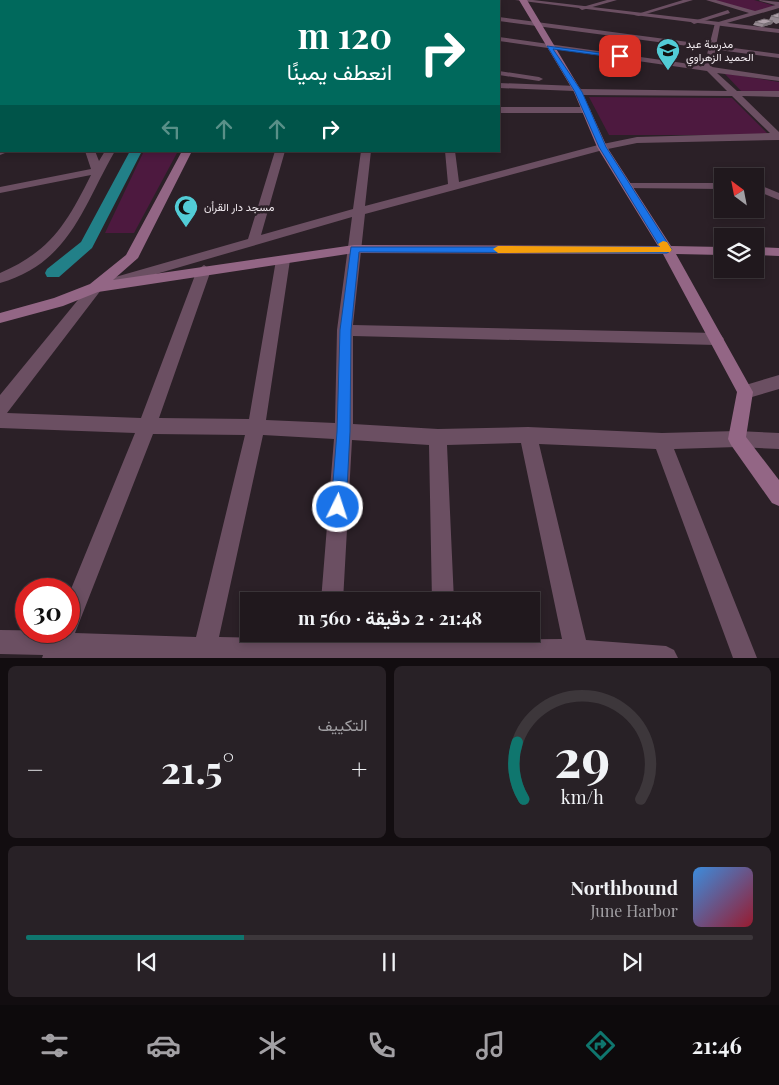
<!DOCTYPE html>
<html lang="ar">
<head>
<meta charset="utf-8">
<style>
  :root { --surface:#20181d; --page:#282126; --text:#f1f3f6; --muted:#a2a0a4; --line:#3d373b; --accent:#0f766e }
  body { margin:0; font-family:"Playfair Display",Vazirmatn,serif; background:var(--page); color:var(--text); direction:rtl; height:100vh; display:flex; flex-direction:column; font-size:19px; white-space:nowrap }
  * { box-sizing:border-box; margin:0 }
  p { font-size:16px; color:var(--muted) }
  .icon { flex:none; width:28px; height:28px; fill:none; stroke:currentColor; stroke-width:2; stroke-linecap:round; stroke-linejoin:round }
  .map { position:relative; height:658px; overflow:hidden; direction:ltr }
  .panel { display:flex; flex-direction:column; gap:8px; padding:8px; background:#120d10; flex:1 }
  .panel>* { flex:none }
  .top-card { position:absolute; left:0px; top:0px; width:500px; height:152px; box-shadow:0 2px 8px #0003,0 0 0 1px var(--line); direction:rtl; background:#00695c; color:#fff; overflow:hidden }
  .needle { width:32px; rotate:328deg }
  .buttons { position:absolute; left:714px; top:168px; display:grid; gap:10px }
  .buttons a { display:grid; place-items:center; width:50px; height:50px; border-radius:0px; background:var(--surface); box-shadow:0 2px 8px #0003,0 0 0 1px var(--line); font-size:25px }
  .speed { position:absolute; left:15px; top:578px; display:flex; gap:10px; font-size:25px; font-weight:700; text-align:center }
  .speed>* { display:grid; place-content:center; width:65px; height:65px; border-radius:50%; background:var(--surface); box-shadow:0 2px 8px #0003,0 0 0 1px var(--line); line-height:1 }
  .speed .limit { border:8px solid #d22; background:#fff; color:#111 }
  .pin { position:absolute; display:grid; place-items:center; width:42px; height:42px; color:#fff; margin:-21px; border-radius:10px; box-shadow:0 2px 8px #0006 }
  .me { position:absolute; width:55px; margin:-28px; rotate:4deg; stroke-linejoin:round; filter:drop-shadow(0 0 4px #0008) }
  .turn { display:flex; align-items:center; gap:18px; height:105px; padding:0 25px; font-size:22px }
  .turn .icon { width:65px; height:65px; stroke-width:2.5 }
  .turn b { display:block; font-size:35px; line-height:42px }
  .lanes { display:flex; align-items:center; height:48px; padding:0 25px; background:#0003; justify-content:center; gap:25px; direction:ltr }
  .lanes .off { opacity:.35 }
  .big { font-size:38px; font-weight:700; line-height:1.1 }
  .panel .widget { flex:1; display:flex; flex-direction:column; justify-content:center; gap:8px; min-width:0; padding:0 18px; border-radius:8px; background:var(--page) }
  .panel .dial { align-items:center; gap:0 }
  .dial svg { height:130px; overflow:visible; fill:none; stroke:var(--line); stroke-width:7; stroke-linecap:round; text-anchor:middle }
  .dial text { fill:var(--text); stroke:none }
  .song { display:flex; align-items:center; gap:15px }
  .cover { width:60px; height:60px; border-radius:8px; background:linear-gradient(135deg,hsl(210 70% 55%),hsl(350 70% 35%)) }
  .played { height:5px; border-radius:2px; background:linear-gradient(90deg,var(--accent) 30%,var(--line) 30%) }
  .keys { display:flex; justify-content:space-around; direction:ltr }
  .heat { display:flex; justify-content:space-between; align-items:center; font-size:28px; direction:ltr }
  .panel .tiles { flex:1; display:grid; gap:8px; grid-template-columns:1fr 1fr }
  .widget:last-child { grid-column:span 2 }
  .trip { position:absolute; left:240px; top:592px; width:300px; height:50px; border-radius:0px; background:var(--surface); box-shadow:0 2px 8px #0003,0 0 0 1px var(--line); font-weight:700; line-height:50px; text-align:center; direction:rtl }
  .menu { display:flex; height:80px; justify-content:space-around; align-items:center; background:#0d0a0c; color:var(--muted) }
  .menu .icon { width:35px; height:35px }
  .menu .selected { color:var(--accent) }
  .menu b { font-size:22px; color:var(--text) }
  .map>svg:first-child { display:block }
  .green { fill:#4d193f }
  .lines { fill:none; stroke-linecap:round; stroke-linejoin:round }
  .canal { fill:#228088; fill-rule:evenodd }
  .minor { fill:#6b4f62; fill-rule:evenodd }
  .tertiary { fill:#6b4f62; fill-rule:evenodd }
  .secondary { fill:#936685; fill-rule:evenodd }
  .wall { fill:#968a92 }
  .shaded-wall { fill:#7a7177 }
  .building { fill:#afa1aa; stroke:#7a7177 }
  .route { fill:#1a73e8; stroke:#114b97 }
  .slow { fill:#f59e0b }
  .labels { text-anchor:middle; stroke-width:5; stroke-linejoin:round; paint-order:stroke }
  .far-poi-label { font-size:11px; fill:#f1eaef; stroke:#2b2027; text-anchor:start }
</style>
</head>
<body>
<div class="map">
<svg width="779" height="658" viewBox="0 0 779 658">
  <rect width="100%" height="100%" fill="#2b2027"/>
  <g class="green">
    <polygon points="712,0 754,0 775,6 755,12"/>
    <polygon points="724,73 779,82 779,93 743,93"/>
    <polygon points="589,97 732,98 769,135 609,135"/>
    <polygon points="144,151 178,151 134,233 105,233"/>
  </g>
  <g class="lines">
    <polygon class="canal" points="130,151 142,151 92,248 59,277 47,277 45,273 47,269 81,242"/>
    <g class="minor">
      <rect x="36" y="0" width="6" height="1"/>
      <polygon points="224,0 238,0 239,1 225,1"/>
      <polygon points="607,0 617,0 582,10 579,8"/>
      <polygon points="683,0 693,0 639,16 634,15"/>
      <path d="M706,0h10l39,11 24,-7v4l-59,17 -8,42 67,10v4l-62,-8 20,18h42v6l-37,-1 37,36v8l-142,3 -34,7 -238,64 -12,111 363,8 5,2 3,4 -3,4 -5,2 -363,-9v88l85,5 90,-2 134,6 75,-2 42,2v16l-42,-2 -63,2 83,209h-24l-77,-209 -117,-5 47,196 80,6 8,4 4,8h-636l1,-3 -43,-1v-24l69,1v-37l66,-161 -135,-5v-33l91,-111 157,-45 27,-88h10l-24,84 92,-26 8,-58h10l-6,55 83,-22 -3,-33h10l4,31 139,-37 39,-8 133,-4 -38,-37 -154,-1 -4,-4 -75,-3v-5l78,3 4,3 146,2 -20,-20 -208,-30v-4l205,29 11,-43 34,-10zM352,217l-15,113 -2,93 -69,-3 24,-160 -7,-4 -7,4 -27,159 -90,-1 52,-148 -7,-5 -7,5 -56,148 -134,-5 94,-123zM153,434l92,1 -49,202 -121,-4zM263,435l71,4 -13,162h22l9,-161 77,5 3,156h22l-7,-156 74,-2 41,196 -106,1v-6h-24l1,6 -92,-1 1,-5h-24v5l-99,-2z"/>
      <polygon points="728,10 730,13 694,24 691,22"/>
      <rect x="0" y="30" width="1" height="4"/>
      <rect x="0" y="69" width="1" height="4"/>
      <polygon points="499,71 539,77 543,79 539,81 499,75"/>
      <rect x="0" y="95" width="1" height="6"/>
      <polygon points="499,107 586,107 591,110 586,113 499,113"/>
      <rect x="0" y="117" width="1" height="6"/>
      <polygon points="0,149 1,151 10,151 0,155"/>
      <path d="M85,151h10l4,10 6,-10h10c-32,55 -45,112 -115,132v-10c51,-22 67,-50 91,-98l-91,18v-6l91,-18z"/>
      <polygon points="627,183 722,183 722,189 623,188 623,184"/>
      <polygon points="755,183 779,193 779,200 755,190"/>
      <polygon points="779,375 779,389 745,399 739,397 737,392 739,387"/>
    </g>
    <g class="tertiary">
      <polygon points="358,0 373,0 374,1 359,1"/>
      <polygon points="515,0 533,0 779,29 779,33"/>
      <polygon points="759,0 779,2 779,6 760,1"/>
      <polygon points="499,17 779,54 779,58 499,21"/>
    </g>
    <g class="secondary">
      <polygon points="519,0 527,0 582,92 607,147 671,246 722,247 722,255 676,254 753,392 746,437 779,480 779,506 772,503 731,445 728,439 737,392 663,254 354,253 98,292 63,306 0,323 0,313 54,298 90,284 126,255 182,151 192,151 138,258 113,280 354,245 658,246 597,147 574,92"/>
      <polygon points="755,247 779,248 779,256 755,255"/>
    </g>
  </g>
  <polygon class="wall" points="779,13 779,23 776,24 773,22 772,24 762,27 753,25 755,22 769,20 771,16"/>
  <polygon class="shaded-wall" points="773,21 772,24 762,27 764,24"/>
  <g class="building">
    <polygon points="779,13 779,18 771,16"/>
    <polygon points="764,19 773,21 764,24 755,22"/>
  </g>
  <polygon class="route" points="547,46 623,56 620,58 553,49 582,92 606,147 672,250 667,253 359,252 351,330 350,432 346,507 344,513 338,515 333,513 331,507 337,432 340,330 351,247 660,247 599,147 575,92"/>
  <polygon class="slow" points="663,241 667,242 672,250 670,252 498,253 493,249 498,246 660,247 658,244"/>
  <defs>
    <g id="school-pin" transform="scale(1.25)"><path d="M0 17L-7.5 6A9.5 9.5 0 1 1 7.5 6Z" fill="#52ccd6" stroke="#2b2027"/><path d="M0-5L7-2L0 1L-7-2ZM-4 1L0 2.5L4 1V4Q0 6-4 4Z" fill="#111"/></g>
    <g id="mosque-pin" transform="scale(1.25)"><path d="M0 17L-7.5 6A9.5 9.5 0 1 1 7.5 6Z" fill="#52ccd6" stroke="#2b2027"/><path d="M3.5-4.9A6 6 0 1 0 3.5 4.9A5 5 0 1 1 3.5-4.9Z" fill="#111"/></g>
  </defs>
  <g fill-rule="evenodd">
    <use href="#school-pin" x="668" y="50"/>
    <use href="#mosque-pin" x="186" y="207"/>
  </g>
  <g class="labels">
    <g class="far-poi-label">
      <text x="686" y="48">مدرسة عبد<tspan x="686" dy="13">الحميد الزهراوي</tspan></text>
      <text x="204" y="211">مسجد دار القرأن</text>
    </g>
  </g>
</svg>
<div class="buttons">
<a><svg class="needle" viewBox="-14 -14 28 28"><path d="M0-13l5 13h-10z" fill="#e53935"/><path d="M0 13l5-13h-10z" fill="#a2a0a4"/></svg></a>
<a><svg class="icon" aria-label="layers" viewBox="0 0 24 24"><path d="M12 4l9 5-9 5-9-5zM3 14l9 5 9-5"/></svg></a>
</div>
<div class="speed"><div class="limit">30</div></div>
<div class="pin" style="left:620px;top:56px;background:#d93025"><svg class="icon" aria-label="arrive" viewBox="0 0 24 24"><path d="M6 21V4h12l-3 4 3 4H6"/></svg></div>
<svg class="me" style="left:338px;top:507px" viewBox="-20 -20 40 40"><circle r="17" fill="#1a73e8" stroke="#fff" stroke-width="3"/><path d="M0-11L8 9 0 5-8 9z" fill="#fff"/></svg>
<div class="trip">21:48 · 2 دقيقة · 560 m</div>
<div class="top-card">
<div class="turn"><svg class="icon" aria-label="right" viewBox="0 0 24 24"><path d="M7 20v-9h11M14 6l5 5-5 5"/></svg><div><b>120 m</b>انعطف يمينًا</div></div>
<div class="lanes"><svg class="icon off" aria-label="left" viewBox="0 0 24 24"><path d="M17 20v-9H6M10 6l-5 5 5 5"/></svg><svg class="icon off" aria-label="ahead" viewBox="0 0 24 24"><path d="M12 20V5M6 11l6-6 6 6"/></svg><svg class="icon off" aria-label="ahead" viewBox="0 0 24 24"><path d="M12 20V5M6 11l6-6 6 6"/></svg><svg class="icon" aria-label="right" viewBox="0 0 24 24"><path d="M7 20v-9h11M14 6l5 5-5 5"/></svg></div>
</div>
</div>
<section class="panel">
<div class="tiles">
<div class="widget dial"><svg viewBox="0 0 100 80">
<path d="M14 69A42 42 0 1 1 86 69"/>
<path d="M14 69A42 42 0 0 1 10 34" stroke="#0f766e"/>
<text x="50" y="56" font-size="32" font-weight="700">29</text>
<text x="50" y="72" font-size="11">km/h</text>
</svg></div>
<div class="widget"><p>التكييف</p>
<div class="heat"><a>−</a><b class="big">21.5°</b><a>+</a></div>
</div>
<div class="widget">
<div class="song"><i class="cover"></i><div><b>Northbound</b><p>June Harbor</p></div></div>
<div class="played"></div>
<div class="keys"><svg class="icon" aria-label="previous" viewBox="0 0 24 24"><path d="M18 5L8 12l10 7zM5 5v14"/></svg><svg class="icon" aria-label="pause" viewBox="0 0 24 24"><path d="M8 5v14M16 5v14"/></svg><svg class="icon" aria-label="next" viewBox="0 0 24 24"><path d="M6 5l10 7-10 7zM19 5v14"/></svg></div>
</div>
</div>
</section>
<nav class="menu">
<b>21:46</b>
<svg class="icon selected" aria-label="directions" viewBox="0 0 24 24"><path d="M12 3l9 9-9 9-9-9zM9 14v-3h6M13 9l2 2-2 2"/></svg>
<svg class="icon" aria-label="music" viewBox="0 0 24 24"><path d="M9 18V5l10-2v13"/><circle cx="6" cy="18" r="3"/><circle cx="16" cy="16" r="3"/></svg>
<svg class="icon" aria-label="phone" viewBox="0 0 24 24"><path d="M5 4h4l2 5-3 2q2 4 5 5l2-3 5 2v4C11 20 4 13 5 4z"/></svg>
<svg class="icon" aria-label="climate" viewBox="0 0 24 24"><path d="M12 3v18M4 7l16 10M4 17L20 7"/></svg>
<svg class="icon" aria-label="car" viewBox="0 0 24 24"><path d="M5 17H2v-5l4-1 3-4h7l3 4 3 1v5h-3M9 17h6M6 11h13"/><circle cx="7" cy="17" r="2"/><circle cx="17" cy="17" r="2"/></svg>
<svg class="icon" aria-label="filters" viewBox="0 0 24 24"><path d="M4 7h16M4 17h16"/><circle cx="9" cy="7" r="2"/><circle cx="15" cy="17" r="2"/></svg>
</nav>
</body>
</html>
